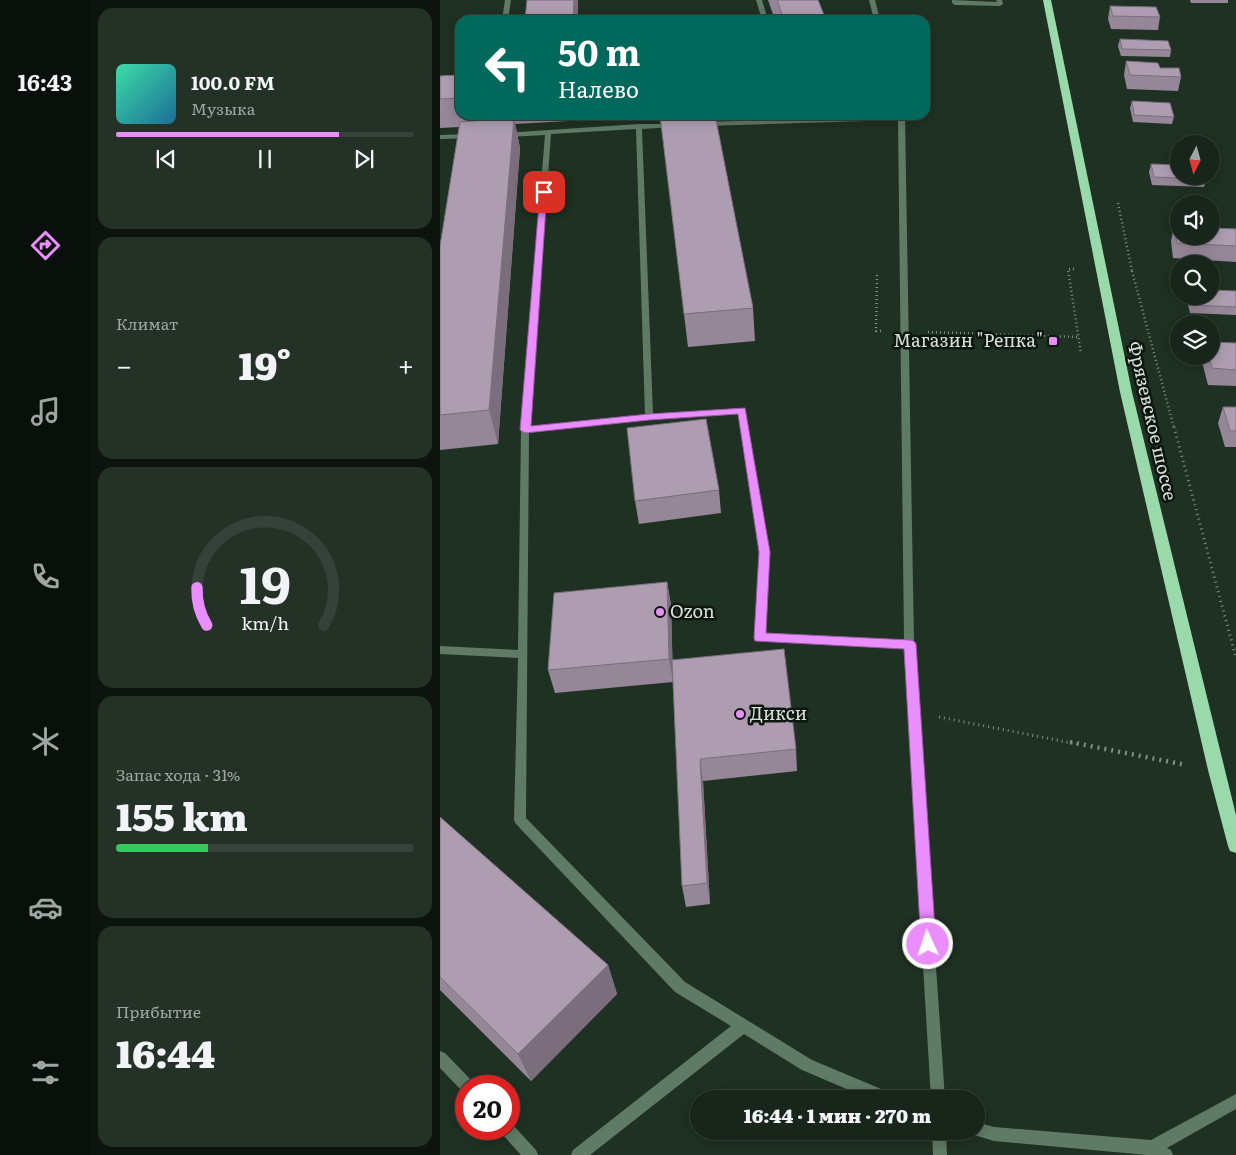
<!DOCTYPE html>
<html lang="ru">
<head>
<meta charset="utf-8">
<style>
  :root { --surface:#17251a; --page:#243127; --text:#f1f3f6; --muted:#9ea5a2; --line:#364239; --accent:#ea8dfd }
  body { margin:0; font-family:Literata,serif; background:var(--page); color:var(--text); height:100vh; display:flex; flex-direction:column; font-size:19px; white-space:nowrap }
  * { box-sizing:border-box; margin:0 }
  p { font-size:16px; color:var(--muted) }
  .icon { flex:none; width:28px; height:28px; fill:none; stroke:currentColor; stroke-width:2; stroke-linecap:round; stroke-linejoin:round }
  .map { position:relative; flex:1; overflow:hidden }
  .panel { display:flex; flex-direction:column; gap:8px; padding:8px; background:#0d140e; width:350px }
  .panel>* { flex:none }
  .guide { position:absolute; left:15px; top:15px; width:475px; height:105px; border-radius:15px; box-shadow:0 2px 12px #0003,0 0 0 1px var(--line); background:#00695c; color:#fff; overflow:hidden }
  .needle { width:32px; rotate:186deg }
  .buttons { position:absolute; left:730px; top:135px; display:grid; gap:10px }
  .buttons a { display:grid; place-items:center; width:50px; height:50px; border-radius:50%; background:var(--surface); box-shadow:0 2px 12px #0003,0 0 0 1px var(--line); font-size:25px }
  .speed { position:absolute; left:15px; top:1075px; display:flex; gap:10px; font-size:25px; font-weight:700; text-align:center }
  .speed>* { display:grid; place-content:center; width:65px; height:65px; border-radius:50%; background:var(--surface); box-shadow:0 2px 12px #0003,0 0 0 1px var(--line); line-height:1 }
  .speed .limit { border:8px solid #d22; background:#fff; color:#111 }
  .pin { position:absolute; display:grid; place-items:center; width:42px; height:42px; color:#fff; margin:-21px; border-radius:10px; box-shadow:0 2px 8px #0006 }
  .me { position:absolute; width:55px; margin:-28px; rotate:357deg; stroke-linejoin:round; filter:drop-shadow(0 0 4px #0008) }
  .turn { display:flex; align-items:center; gap:18px; height:105px; padding:0 20px; font-size:22px }
  .turn .icon { width:65px; height:65px; stroke-width:2.5 }
  .turn b { display:block; font-size:35px; line-height:42px }
  .big { font-size:38px; font-weight:800; line-height:1.1 }
  .panel .widget { flex:1; display:flex; flex-direction:column; justify-content:center; gap:8px; min-width:0; padding:0 18px; border-radius:15px; background:var(--page) }
  .panel .dial { align-items:center; gap:0 }
  .dial svg { height:130px; overflow:visible; fill:none; stroke:var(--line); stroke-width:7; stroke-linecap:round; text-anchor:middle }
  .dial text { fill:var(--text); stroke:none }
  .song { display:flex; align-items:center; gap:15px }
  .cover { width:60px; height:60px; border-radius:8px; background:linear-gradient(135deg,hsl(160 70% 55%),hsl(200 70% 35%)) }
  .played { height:5px; border-radius:2px; background:linear-gradient(90deg,var(--accent) 75%,var(--line) 75%) }
  .keys { display:flex; justify-content:space-around; direction:ltr }
  .heat { display:flex; justify-content:space-between; align-items:center; font-size:28px; direction:ltr }
  .charge { height:8px; border-radius:4px; background:linear-gradient(90deg,#34c759 31%,var(--line) 0) }
  .trip { position:absolute; left:250px; top:1090px; width:295px; height:50px; border-radius:25px; background:var(--surface); box-shadow:0 2px 12px #0003,0 0 0 1px var(--line); font-weight:800; line-height:50px; text-align:center }
  main { display:flex; flex:1; min-height:0 }
  .menu { display:flex; flex-direction:column; width:90px; justify-content:space-around; align-items:center; background:#090f0a; color:var(--muted) }
  .menu .icon { width:35px; height:35px }
  .menu .current { color:var(--accent) }
  .menu b { font-size:22px; color:var(--text) }
  .map>svg:first-child { display:block }
  .lines { fill:none; stroke-linecap:round; stroke-linejoin:round }
  .path-far2 { stroke:#819084; stroke-width:2.5; stroke-dasharray:1 3; stroke-linecap:butt }
  .path-far1 { stroke:#819084; stroke-width:3; stroke-dasharray:1 4; stroke-linecap:butt }
  .path { stroke:#819084; stroke-width:4.5; stroke-dasharray:2 5; stroke-linecap:butt }
  .service { fill:#5f7b66; fill-rule:evenodd }
  .trunk { fill:#9adaaa; fill-rule:evenodd }
  .wall { fill:#968798 }
  .shaded-wall { fill:#7a6e7c }
  .building { fill:#ae9db1; stroke:#7a6e7c }
  .route { fill:#ea8dfd; stroke:#985ca4 }
  .poi-dot { fill:#ea8dfd; stroke:#0e1610; stroke-width:2 }
  .labels { text-anchor:middle; stroke-width:5; stroke-linejoin:round; paint-order:stroke }
  .poi-label { font-size:18px; fill:#d6e2d9; stroke:#0e1610; text-anchor:start }
  .street-label { font-size:18px; fill:#d6e2d9; stroke:#0e1610 }
</style>
</head>
<body>
<main>
<nav class="menu">
<b>16:43</b>
<svg class="icon current" aria-label="directions" viewBox="0 0 24 24"><path d="M12 3l9 9-9 9-9-9zM9 14v-3h6M13 9l2 2-2 2"/></svg>
<svg class="icon" aria-label="music" viewBox="0 0 24 24"><path d="M9 18V5l10-2v13"/><circle cx="6" cy="18" r="3"/><circle cx="16" cy="16" r="3"/></svg>
<svg class="icon" aria-label="phone" viewBox="0 0 24 24"><path d="M5 4h4l2 5-3 2q2 4 5 5l2-3 5 2v4C11 20 4 13 5 4z"/></svg>
<svg class="icon" aria-label="climate" viewBox="0 0 24 24"><path d="M12 3v18M4 7l16 10M4 17L20 7"/></svg>
<svg class="icon" aria-label="car" viewBox="0 0 24 24"><path d="M5 17H2v-5l4-1 3-4h7l3 4 3 1v5h-3M9 17h6M6 11h13"/><circle cx="7" cy="17" r="2"/><circle cx="17" cy="17" r="2"/></svg>
<svg class="icon" aria-label="filters" viewBox="0 0 24 24"><path d="M4 7h16M4 17h16"/><circle cx="9" cy="7" r="2"/><circle cx="15" cy="17" r="2"/></svg>
</nav>
<section class="panel">
<div class="widget">
<div class="song"><i class="cover"></i><div><b>100.0 FM</b><p>Музыка</p></div></div>
<div class="played"></div>
<div class="keys"><svg class="icon" aria-label="previous" viewBox="0 0 24 24"><path d="M18 5L8 12l10 7zM5 5v14"/></svg><svg class="icon" aria-label="pause" viewBox="0 0 24 24"><path d="M8 5v14M16 5v14"/></svg><svg class="icon" aria-label="next" viewBox="0 0 24 24"><path d="M6 5l10 7-10 7zM19 5v14"/></svg></div>
</div>
<div class="widget"><p>Климат</p>
<div class="heat"><a>−</a><b class="big">19°</b><a>+</a></div>
</div>
<div class="widget dial"><svg viewBox="0 0 100 80">
<path d="M14 69A42 42 0 1 1 86 69"/>
<path d="M14 69A42 42 0 0 1 8 46" stroke="#ea8dfd"/>
<text x="50" y="56" font-size="32" font-weight="700">19</text>
<text x="50" y="72" font-size="11">km/h</text>
</svg></div>
<div class="widget"><p>Запас хода · 31%</p><b class="big">155 km</b><div class="charge"></div></div>
<div class="widget"><p>Прибытие</p><b class="big">16:44</b></div>
</section>
<div class="map">
<svg width="796" height="1155" viewBox="0 0 796 1155">
  <rect width="100%" height="100%" fill="#1f3123"/>
  <g class="lines">
    <g class="path-far2">
      <polyline points="678,203 692,271 690,271"/>
      <polyline points="634,269 628,269 641,354"/>
      <polyline points="692,271 734,428"/>
      <polyline points="437,275 436,331 441,331"/>
      <polyline points="488,332 637,337"/>
    </g>
    <g class="path-far1">
      <polyline points="734,427 796,658"/>
      <polyline points="499,717 637,744"/>
    </g>
    <polyline class="path" points="630,742 746,765"/>
    <g class="service">
      <polygon points="65,0 71,0 68,20 62,20"/>
      <polygon points="316,0 322,0 328,20 322,20"/>
      <polygon points="429,0 435,0 440,20 434,20"/>
      <polygon points="512,0 557,2 556,0 562,0 563,4 560,6 515,5 512,3"/>
      <path d="M458,115h6l1,3 9,526 31,455h-14l-27,-451 -148,-7 -1,-3 4,-86 -21,-138 -89,6 -120,12 -3,386 159,164 127,78 81,34 2,5h-25l-68,-29 -58,-36 -154,121h-19l2,-5 158,-124 -56,-34 -159,-168 -2,-4 4,-162 -78,-4v-8l78,4 3,-220 24,-295 -39,2 -3,-2 3,-2 133,-9h36v2l-2,1 -31,2 11,285 89,-6 4,3 23,141 -4,82 139,6 -6,-520 -193,6 -3,-2 3,-2 193,-6zM196,129l9,286 -115,12 21,-293z"/>
      <polygon points="0,135 31,134 34,136 31,138 0,139"/>
      <polygon points="0,1051 5,1053 32,1081 34,1086 26,1086 26,1093 22,1091 0,1068"/>
      <polygon points="796,1094 796,1109 727,1148 731,1150 733,1155 707,1155 554,1141 531,1134 530,1131 536,1131 536,1122 554,1127 711,1140"/>
      <polygon points="69,1122 72,1124 96,1150 98,1155 81,1155 62,1134 60,1129 69,1129"/>
      <polygon points="492,1131 506,1131 507,1155 493,1155"/>
    </g>
    <polygon class="trunk" points="603,0 611,0 692,392 796,815 796,853 790,851 788,846 768,770 680,392"/>
  </g>
  <g class="wall">
    <polygon points="328,0 378,0 386,20 335,20"/>
    <polygon points="750,0 788,0 788,3 751,3"/>
    <polygon points="670,6 720,17 718,30 671,29 668,19"/>
    <polygon points="680,39 731,50 730,57 681,56 678,46"/>
    <polygon points="686,61 720,68 741,77 738,91 687,89 684,75"/>
    <polygon points="20,75 20,115 275,115 313,308 315,341 248,347 220,116 75,124 80,148 58,444 0,450 0,246 19,127 0,128 0,76"/>
    <polygon points="692,101 734,117 732,124 693,122 690,108"/>
    <polygon points="711,164 766,179 764,187 712,185 709,172"/>
    <polygon points="734,226 796,229 796,262 733,258 731,241"/>
    <polygon points="796,291 796,315 750,313 746,296 771,296"/>
    <polygon points="796,343 796,386 768,385 761,358 761,356 771,356"/>
    <polygon points="783,407 796,407 796,447 785,447 778,423"/>
    <polygon points="279,490 281,513 199,524 195,501"/>
    <polygon points="227,582 231,605 233,682 115,693 108,670"/>
    <polygon points="232,660 356,749 357,771 263,781 270,904 246,907 242,886"/>
    <polygon points="0,817 168,965 177,994 91,1081 0,990"/>
  </g>
  <g class="shaded-wall">
    <polygon points="134,0 138,0 138,20 133,20"/>
    <polygon points="74,118 80,148 58,444 49,410"/>
    <polygon points="227,582 231,605 233,682 229,659"/>
    <polygon points="260,759 263,781 270,904 267,883"/>
    <polygon points="168,965 177,994 91,1081 78,1054"/>
  </g>
  <g class="building">
    <polygon points="87,0 134,0 133,20 85,20"/>
    <polygon points="337,0 378,0 386,20 344,20"/>
    <polygon points="670,6 716,7 720,17 673,16"/>
    <polygon points="680,39 728,41 731,50 682,49"/>
    <polygon points="686,61 718,63 720,68 739,68 741,77 690,75"/>
    <polygon points="20,75 20,98 0,99 0,76"/>
    <polygon points="692,101 730,103 734,117 694,115"/>
    <polygon points="220,115 275,115 313,308 244,314"/>
    <polygon points="74,118 49,410 0,415 0,246 20,122"/>
    <polygon points="711,164 739,165 739,176 765,176 766,179 714,177"/>
    <polygon points="734,226 739,226 739,236 771,236 771,228 796,229 796,246 737,243"/>
    <polygon points="771,290 796,291 796,307 752,305 750,296 771,296"/>
    <polygon points="771,342 796,343 796,370 772,368 769,356 771,356"/>
    <polygon points="783,407 796,407 796,431 790,431"/>
    <polygon points="266,419 279,490 195,501 187,428"/>
    <polygon points="227,582 229,659 108,670 114,593"/>
    <polygon points="344,649 356,749 260,759 267,883 242,886 232,660"/>
    <polygon points="0,817 168,965 78,1054 0,977"/>
  </g>
  <polygon class="route" points="104,190 107,192 91,426 209,414 305,408 330,552 326,633 470,640 474,641 476,644 496,944 493,949 488,951 483,949 481,944 464,649 315,641 314,638 319,552 298,414 209,420 85,433 80,430 100,192"/>
  <g class="poi-dot">
    <rect x="608" y="336" width="10" height="10" rx="2.5"/>
    <circle cx="220" cy="612" r="5"/>
    <circle cx="300" cy="714" r="5"/>
  </g>
  <g class="labels">
    <g class="poi-label">
      <text x="603" y="347" text-anchor="end">Магазин "Репка"</text>
      <text x="230" y="618">Ozon</text>
      <text x="310" y="720">Дикси</text>
    </g>
    <g class="street-label">
      <text transform="translate(712 421) rotate(77)" y="6">Фрязевское шоссе</text>
    </g>
  </g>
</svg>
<div class="buttons">
<a><svg class="needle" viewBox="-14 -14 28 28"><path d="M0-13l5 13h-10z" fill="#e53935"/><path d="M0 13l5-13h-10z" fill="#9ea5a2"/></svg></a>
<a><svg class="icon" aria-label="sound" viewBox="0 0 24 24"><path d="M4 9h4l5-4v14l-5-4H4zM17 9q2 3 0 6"/></svg></a>
<a><svg class="icon" aria-label="search" viewBox="0 0 24 24"><circle cx="10" cy="10" r="6"/><path d="M15 15l6 6"/></svg></a>
<a><svg class="icon" aria-label="layers" viewBox="0 0 24 24"><path d="M12 4l9 5-9 5-9-5zM3 14l9 5 9-5"/></svg></a>
</div>
<div class="speed"><div class="limit">20</div></div>
<div class="pin" style="left:104px;top:192px;background:#d93025"><svg class="icon" aria-label="arrive" viewBox="0 0 24 24"><path d="M6 21V4h12l-3 4 3 4H6"/></svg></div>
<svg class="me" style="left:488px;top:944px" viewBox="-20 -20 40 40"><circle r="17" fill="#ea8dfd" stroke="#fff" stroke-width="3"/><path d="M0-11L8 9 0 5-8 9z" fill="#fff"/></svg>
<div class="trip">16:44 · 1 мин · 270 m</div>
<div class="guide">
<div class="turn"><svg class="icon" aria-label="left" viewBox="0 0 24 24"><path d="M17 20v-9H6M10 6l-5 5 5 5"/></svg><div><b>50 m</b>Налево</div></div>
</div>
</div>
</main>
</body>
</html>
